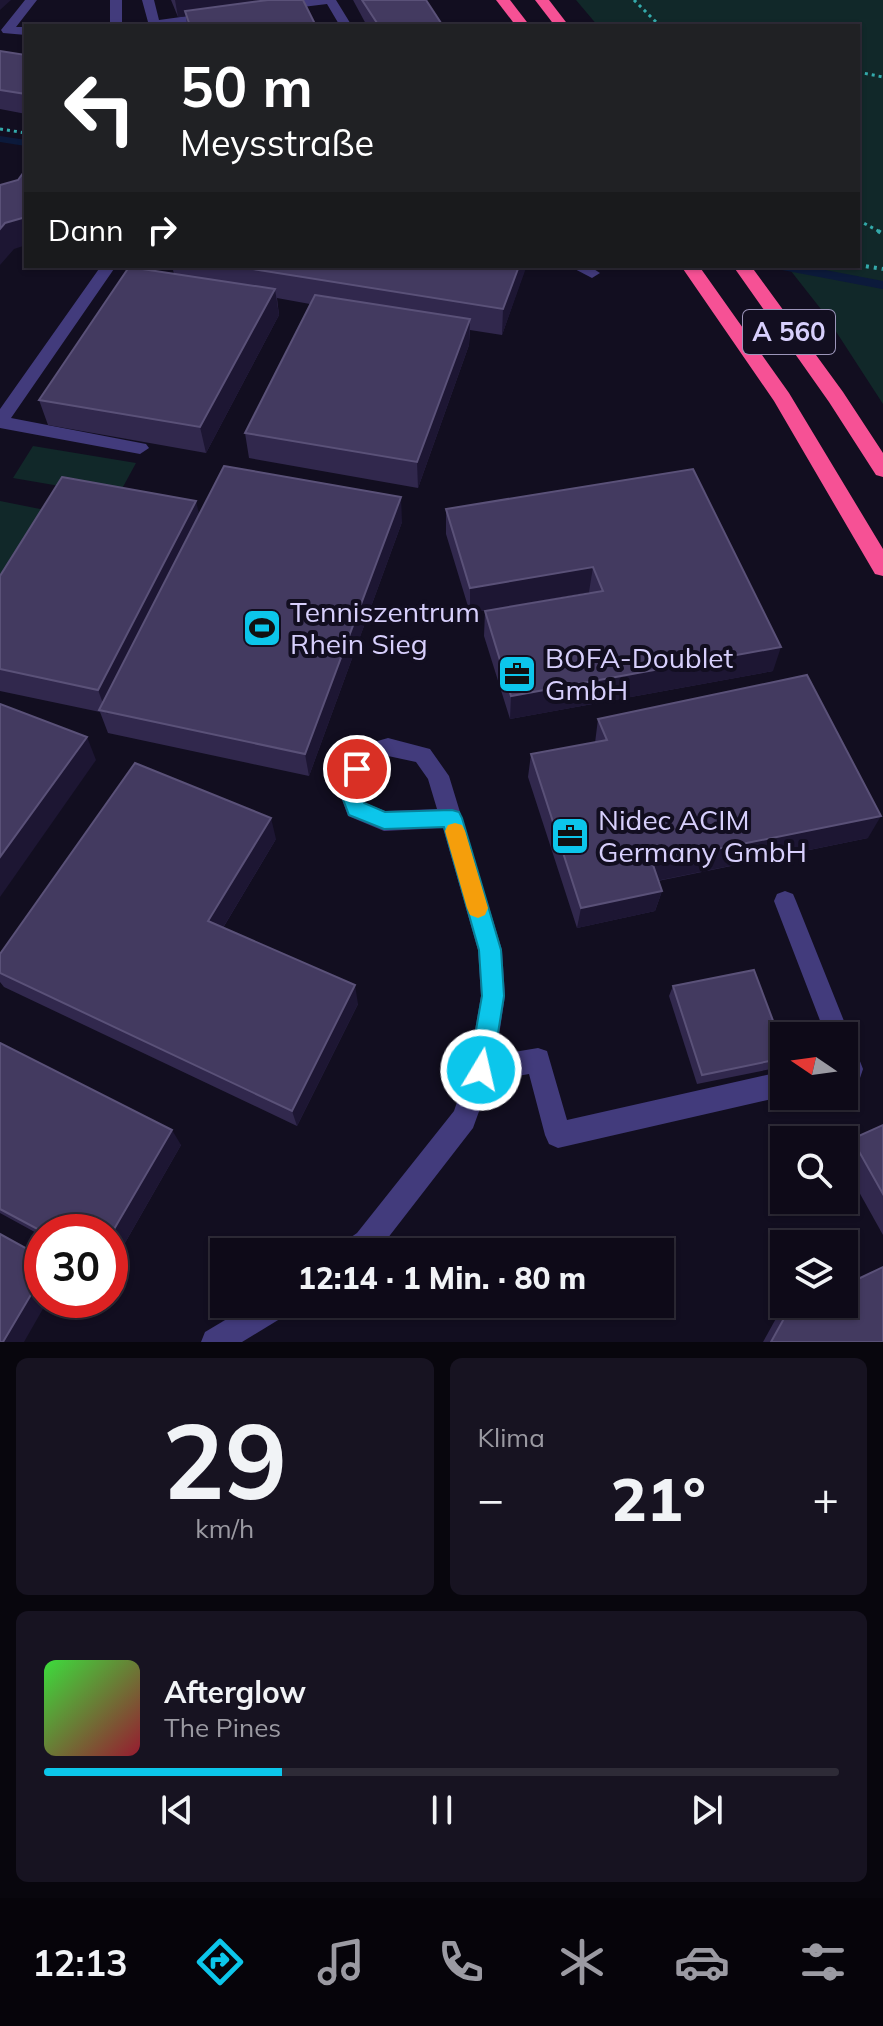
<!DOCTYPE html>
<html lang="de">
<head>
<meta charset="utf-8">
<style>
  :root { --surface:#0e0a18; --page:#171321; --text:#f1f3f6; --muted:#9b9aa2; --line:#2e2b37; --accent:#0cc6eb }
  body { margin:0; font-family:Mulish,sans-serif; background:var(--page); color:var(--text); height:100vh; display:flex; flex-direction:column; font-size:30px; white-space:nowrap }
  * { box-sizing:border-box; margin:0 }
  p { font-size:26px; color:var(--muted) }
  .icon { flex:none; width:44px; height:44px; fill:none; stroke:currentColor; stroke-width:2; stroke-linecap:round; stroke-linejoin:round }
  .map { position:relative; height:1342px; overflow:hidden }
  .side { display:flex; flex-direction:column; gap:16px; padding:16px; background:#08060d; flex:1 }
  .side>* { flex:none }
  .hud { position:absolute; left:24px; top:24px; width:836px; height:244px; border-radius:0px; box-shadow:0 2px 6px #0004,0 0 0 2px var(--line); background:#202124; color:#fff; overflow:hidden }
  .needle { width:52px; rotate:283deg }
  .controls { position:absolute; left:770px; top:1022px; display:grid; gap:16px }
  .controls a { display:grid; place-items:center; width:88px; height:88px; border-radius:0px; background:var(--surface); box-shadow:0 2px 6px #0004,0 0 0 2px var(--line); font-size:40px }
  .speed { position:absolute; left:24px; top:1214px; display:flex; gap:16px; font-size:40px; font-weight:700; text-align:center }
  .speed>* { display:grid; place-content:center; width:104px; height:104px; border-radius:50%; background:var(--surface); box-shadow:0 2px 6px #0004,0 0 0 2px var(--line); line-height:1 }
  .speed .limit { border:12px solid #d22; background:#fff; color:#111 }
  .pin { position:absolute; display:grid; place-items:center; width:68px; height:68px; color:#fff; margin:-34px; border:4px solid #fff; border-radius:50%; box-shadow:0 2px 8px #0007 }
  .me { position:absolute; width:88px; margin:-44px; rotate:9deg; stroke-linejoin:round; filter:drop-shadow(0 0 6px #0008) }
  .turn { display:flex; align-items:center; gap:28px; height:168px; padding:0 24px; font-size:36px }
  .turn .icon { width:104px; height:104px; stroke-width:2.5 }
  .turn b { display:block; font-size:56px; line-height:68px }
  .then { display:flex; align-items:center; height:76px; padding:0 24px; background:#0003; gap:16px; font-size:30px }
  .big { font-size:60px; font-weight:800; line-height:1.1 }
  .side .widget { flex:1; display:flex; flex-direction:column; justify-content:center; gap:12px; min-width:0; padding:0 28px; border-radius:12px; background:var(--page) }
  .side .dial { align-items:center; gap:0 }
  .dial b { font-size:104px; line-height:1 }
  .song { display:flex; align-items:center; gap:24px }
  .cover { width:96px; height:96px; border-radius:12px; background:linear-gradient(135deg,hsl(120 70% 55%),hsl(350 70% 35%)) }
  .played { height:8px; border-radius:4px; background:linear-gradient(90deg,var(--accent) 30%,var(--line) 30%) }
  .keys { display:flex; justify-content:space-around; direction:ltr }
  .heat { display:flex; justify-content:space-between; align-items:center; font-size:44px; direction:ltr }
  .side .tiles { flex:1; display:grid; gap:16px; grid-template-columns:1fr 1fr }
  .widget:last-child { grid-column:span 2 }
  .trip { position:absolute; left:210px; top:1238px; width:464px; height:80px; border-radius:0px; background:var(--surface); box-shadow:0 2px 6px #0004,0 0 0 2px var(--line); font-weight:800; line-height:80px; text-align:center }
  .menu { display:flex; height:128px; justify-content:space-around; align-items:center; background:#06040a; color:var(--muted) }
  .menu .icon { width:56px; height:56px }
  .menu .current { color:var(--accent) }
  .menu b { font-size:36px; color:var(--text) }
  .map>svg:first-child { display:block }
  .green { fill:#112829 }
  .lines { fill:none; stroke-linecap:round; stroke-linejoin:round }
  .stream-far1 { stroke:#0c1a3b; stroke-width:6 }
  .stream { stroke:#0c1a3b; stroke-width:8 }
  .path-far1 { stroke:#34aaab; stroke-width:3; stroke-dasharray:3 4; stroke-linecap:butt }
  .path { stroke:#34aaab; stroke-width:4; stroke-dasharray:3 5; stroke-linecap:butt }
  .minor { fill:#423b7c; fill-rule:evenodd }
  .highway { fill:#f65195; fill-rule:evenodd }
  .wall { fill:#31284d }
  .shaded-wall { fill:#1d1633 }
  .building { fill:#433a60; stroke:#5a5178; stroke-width:2 }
  .route { fill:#0cc6eb; stroke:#088199; stroke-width:2 }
  .slow { fill:#f59e0b }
  .labels { text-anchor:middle; stroke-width:8; stroke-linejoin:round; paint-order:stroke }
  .shield { fill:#120e20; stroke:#9c95ba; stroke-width:2 }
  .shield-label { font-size:26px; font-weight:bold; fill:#d7cffc }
  .poi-label { font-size:28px; fill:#d7cffc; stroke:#120e20; text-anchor:start }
</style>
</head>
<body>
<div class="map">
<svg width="883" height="1342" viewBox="0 0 883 1342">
  <rect width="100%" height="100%" fill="#120e20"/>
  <g class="green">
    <polygon points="576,0 883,0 883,404 824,313 787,266 858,266 858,26 598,26"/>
    <polygon points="33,446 136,463 118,496 13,478"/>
    <polygon points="0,501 45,510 0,583"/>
  </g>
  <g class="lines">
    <polyline class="stream-far1" points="0,139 26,143"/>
    <polyline class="stream" points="783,266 883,285"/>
    <g class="path-far1">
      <polyline points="634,0 660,26"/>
      <polyline points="858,72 883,77"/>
      <polyline points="0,129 26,133"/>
      <polyline points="858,220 882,233"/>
    </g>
    <g class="path">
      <polyline points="878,231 883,234"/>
      <polyline points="858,265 883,269"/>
    </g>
    <g class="minor">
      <polygon points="25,0 37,0 16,27 26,27 26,35 3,33 1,30"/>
      <rect x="110" y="0" width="12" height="26"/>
      <polygon points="142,0 154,0 159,20 210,13 216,17 169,26 137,26 148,22"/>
      <polygon points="304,0 336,0 352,26 340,26 327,4 278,10 272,7"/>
      <polygon points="101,266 116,266 11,418 146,444 149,448 140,454 0,428 0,409"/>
      <polygon points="569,266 589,266 600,273 592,278"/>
      <path d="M388,738l42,11 19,27 53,174 3,46 -9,59 42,-7 9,3 20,69 217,-49 1,25 -227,52 -9,-4 -4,-9 -16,-61 -39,7 -17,47 -96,124h-37l4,-10 13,-9 97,-122 14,-41 13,-74 -3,-46 -35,-122 -59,3 -36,-15 -11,-30 23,-40zM388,756l28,6 12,17 9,30 -52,2 -20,-8 -6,-17 15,-27z"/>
      <polygon points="785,891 793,894 796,901 850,1036 848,1041 853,1043 863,1069 860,1078 844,1084 844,1036 826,1036 774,901 777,894"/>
      <polygon points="252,1304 292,1304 288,1314 242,1342 201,1342 205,1332"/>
    </g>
    <g class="highway">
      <polygon points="496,0 510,0 530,26 516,26"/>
      <polygon points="535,0 549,0 569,26 555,26"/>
      <polygon points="681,266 699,266 789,393 883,549 883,576 875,574 774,401"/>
      <polygon points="733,266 751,266 843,392 883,453 883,477 876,475 829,402"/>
    </g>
  </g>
  <g class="wall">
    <polygon points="171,0 303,0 316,26 187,26 186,16 178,17"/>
    <polygon points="353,0 426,0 443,26 367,26"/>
    <polygon points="0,51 26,55 26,114 0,109"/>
    <polygon points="172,266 526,266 502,335 470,330 469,345 418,488 249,458 245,433 310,304 277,298 279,315 206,453 48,425 39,400 174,274"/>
    <polygon points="693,469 773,671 510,719 484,636 485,611 590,593 589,592 470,613 446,534 446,509"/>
    <polygon points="199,515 402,522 309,776 108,733 100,712 0,691 0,576"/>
    <polygon points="598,719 868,838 658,881 662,891 655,911 577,928 528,777 531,754 595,743"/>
    <polygon points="276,839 223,928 358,1004 297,1126 4,987 0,982 0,973"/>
    <polygon points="673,986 784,1050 784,1062 781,1067 697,1084 669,996"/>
    <polygon points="0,1043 181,1145 110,1269 110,1232 42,1232 42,1236 0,1213"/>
    <polygon points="883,1125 883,1235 844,1165 844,1148 852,1139"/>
    <polygon points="784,1304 844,1304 883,1342 763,1342"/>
  </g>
  <g class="shaded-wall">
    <polygon points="0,0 11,0 0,10"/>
    <polygon points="175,0 300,0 185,11 186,16 178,17"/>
    <polygon points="26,217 26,245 14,249 0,265 0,229 5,223"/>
    <polygon points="519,266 526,266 526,268 502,335 503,309"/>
    <polygon points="275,289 279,315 206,453 200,427"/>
    <polygon points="470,319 469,345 418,488 417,462"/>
    <polygon points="401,497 402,522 309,776 305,754"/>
    <polygon points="196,501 202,526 107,714 98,690"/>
    <polygon points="593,567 589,592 470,613 470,588"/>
    <polygon points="781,647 773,671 510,719 511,696"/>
    <polygon points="87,737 96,760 0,897 0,857"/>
    <polygon points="881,816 868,838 646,883 652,862"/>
    <polygon points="271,818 276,839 215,941 208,921"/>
    <polygon points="662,891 655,911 577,928 581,908"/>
    <polygon points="355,985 358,1004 297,1126 292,1111"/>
    <polygon points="172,1130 181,1145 110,1269 110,1236"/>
    <polygon points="42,1276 42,1300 48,1300 24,1342 3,1342"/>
  </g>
  <g class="building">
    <polygon points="268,0 303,0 316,26 190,26 185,11"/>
    <polygon points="362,0 426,0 443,26 379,26"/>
    <polygon points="0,51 26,55 26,94 0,90"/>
    <polygon points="26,169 26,217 5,223 0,229 0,185 18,180"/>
    <polygon points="234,266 519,266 503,309"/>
    <polygon points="129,267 275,289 200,427 39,400"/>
    <polygon points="315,295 470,319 417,462 245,433"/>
    <polygon points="224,466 401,497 305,754 99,710"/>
    <polygon points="693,469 781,647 511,696 485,611 603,591 593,567 470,588 446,509"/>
    <polygon points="62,477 196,501 98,690 0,669 0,576"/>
    <polygon points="807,675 881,816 652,862 662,891 581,908 531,754 607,740 598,719"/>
    <polygon points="0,704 87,737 0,857"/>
    <polygon points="135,763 271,818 208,921 355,985 292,1111 0,973 0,954"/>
    <polygon points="754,970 784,1050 784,1058 702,1075 673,986"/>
    <polygon points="0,1043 172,1130 110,1236 110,1232 43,1232 0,1209"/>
    <polygon points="883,1125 883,1194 852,1139"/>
    <polygon points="0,1234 42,1257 42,1276 3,1342 0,1342"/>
    <polygon points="883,1267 883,1342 771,1342 792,1304 844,1304 844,1268 858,1279"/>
  </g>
  <polygon class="route" points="357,761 364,764 367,769 358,787 364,803 385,812 452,810 459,812 462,818 501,950 504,996 492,1070 489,1078 481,1081 473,1078 469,1070 482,996 479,950 444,827 384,829 349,815 338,786 350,764"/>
  <polygon class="slow" points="455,823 462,825 465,831 488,908 485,915 478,918 470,915 467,908 445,831 448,825"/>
  <defs>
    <g id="stadium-square" transform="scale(2)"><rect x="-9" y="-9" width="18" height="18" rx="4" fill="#0cc6eb" stroke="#120e20"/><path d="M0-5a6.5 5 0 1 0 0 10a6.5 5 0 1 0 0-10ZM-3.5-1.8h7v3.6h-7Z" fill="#111"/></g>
    <g id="office-square" transform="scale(2)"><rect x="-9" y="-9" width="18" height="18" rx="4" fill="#0cc6eb" stroke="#120e20"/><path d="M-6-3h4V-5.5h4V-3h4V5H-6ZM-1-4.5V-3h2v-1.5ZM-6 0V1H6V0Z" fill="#111"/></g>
  </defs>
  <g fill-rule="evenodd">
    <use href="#stadium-square" x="262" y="628"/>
    <use href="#office-square" x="517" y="674"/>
    <use href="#office-square" x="570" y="836"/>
  </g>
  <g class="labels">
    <rect class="shield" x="743" y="310" width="92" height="44" rx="6"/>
    <g class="shield-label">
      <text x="789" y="341">A 560</text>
    </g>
    <g class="poi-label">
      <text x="290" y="622">Tenniszentrum<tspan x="290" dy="32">Rhein Sieg</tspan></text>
      <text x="545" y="668">BOFA-Doublet<tspan x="545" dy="32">GmbH</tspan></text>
      <text x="598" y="830">Nidec ACIM<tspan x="598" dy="32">Germany GmbH</tspan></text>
    </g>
  </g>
</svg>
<div class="controls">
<a><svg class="needle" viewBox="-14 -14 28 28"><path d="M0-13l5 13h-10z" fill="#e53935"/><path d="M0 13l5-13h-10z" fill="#9b9aa2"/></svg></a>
<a><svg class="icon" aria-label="search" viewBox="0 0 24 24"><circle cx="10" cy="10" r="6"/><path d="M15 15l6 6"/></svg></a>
<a><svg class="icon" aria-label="layers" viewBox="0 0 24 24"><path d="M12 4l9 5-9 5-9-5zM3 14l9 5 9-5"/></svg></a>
</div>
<div class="speed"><div class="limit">30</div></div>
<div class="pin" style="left:357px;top:769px;background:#d93025"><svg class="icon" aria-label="arrive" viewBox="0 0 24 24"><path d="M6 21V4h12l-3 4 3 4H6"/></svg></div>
<svg class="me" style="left:481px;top:1070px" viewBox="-20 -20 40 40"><circle r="17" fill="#0cc6eb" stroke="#fff" stroke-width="3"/><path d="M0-11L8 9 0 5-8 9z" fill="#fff"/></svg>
<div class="trip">12:14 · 1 Min. · 80 m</div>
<div class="hud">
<div class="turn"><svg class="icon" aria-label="left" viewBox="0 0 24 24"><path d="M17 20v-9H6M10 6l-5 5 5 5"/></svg><div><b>50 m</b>Meysstraße</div></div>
<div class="then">Dann<svg class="icon" aria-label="right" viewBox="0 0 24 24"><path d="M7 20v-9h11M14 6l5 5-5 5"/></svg></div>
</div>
</div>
<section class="side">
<div class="tiles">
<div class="widget dial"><b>29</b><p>km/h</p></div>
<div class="widget"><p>Klima</p>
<div class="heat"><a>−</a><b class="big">21°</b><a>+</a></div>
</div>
<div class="widget">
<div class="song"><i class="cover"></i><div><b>Afterglow</b><p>The Pines</p></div></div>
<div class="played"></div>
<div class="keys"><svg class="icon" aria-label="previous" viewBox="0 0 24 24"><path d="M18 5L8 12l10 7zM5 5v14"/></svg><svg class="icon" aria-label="pause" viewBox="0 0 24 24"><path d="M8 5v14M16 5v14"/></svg><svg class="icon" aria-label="next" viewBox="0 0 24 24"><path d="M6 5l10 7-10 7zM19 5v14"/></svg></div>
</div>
</div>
</section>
<nav class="menu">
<b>12:13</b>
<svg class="icon current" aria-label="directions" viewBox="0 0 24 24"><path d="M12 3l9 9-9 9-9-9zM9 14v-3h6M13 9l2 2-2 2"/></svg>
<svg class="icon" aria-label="music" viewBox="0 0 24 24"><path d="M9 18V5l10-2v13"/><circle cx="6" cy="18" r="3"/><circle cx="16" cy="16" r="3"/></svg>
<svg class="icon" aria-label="phone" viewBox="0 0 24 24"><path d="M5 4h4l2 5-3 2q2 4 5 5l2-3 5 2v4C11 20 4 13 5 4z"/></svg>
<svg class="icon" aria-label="climate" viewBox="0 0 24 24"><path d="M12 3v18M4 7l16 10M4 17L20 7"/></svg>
<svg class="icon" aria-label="car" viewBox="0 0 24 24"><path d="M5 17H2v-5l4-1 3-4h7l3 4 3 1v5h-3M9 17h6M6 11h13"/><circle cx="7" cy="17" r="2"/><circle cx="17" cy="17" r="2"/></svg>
<svg class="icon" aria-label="filters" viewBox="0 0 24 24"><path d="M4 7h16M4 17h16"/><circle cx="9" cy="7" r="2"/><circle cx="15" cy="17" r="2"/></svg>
</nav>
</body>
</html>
